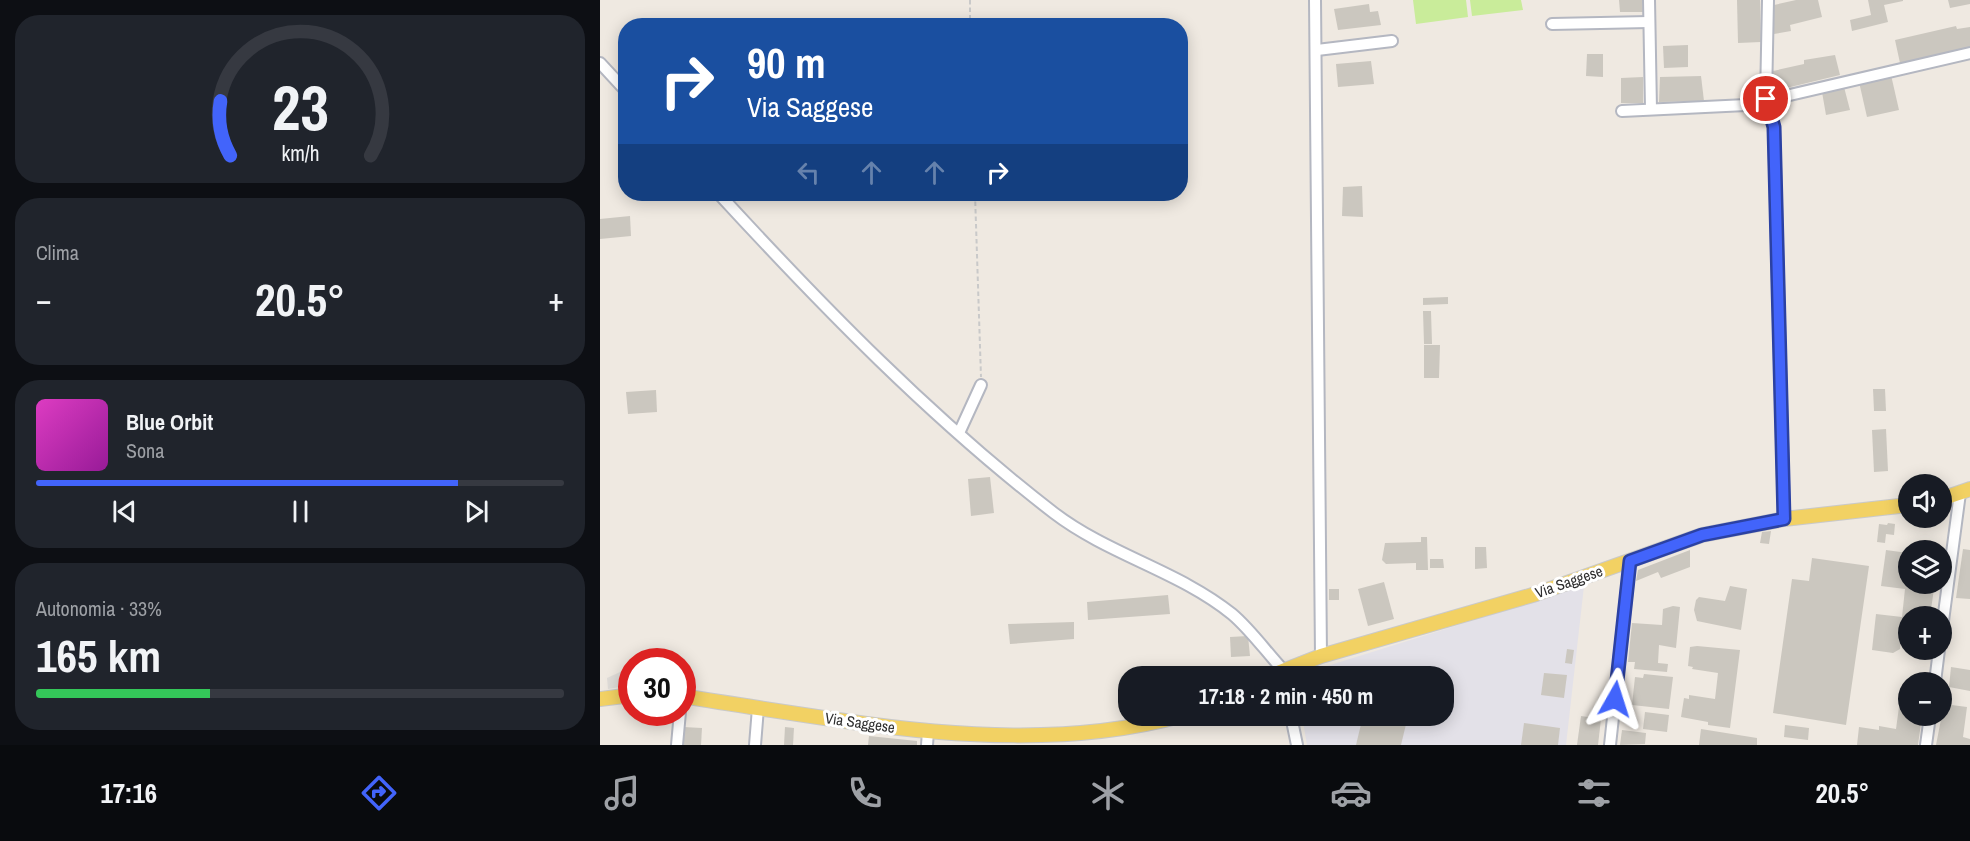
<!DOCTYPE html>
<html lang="it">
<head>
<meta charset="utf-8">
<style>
  :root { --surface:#171b24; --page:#20242c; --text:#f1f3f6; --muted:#9ea1a6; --line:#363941; --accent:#4264fb }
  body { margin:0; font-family:"Archivo Narrow",sans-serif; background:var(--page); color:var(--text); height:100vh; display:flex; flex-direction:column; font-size:22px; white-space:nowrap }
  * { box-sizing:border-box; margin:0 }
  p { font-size:20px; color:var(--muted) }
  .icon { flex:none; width:33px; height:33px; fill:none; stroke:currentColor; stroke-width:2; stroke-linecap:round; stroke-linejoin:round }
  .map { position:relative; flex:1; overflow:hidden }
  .sheet { display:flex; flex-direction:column; gap:15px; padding:15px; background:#0d0f14; width:600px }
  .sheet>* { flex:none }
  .top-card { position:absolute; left:18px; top:18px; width:570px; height:183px; border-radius:24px; box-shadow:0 3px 15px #0003; background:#1a4fa0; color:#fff; overflow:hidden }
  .tools { position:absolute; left:1298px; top:474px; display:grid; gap:12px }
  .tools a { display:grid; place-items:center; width:54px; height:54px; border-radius:50%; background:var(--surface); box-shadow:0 3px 15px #0003; font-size:30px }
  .speed { position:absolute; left:18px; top:648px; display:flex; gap:12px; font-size:30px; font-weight:700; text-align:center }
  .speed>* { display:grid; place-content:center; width:78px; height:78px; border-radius:50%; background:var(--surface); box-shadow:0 3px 15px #0003; line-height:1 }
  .speed .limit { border:9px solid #d22; background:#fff; color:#111 }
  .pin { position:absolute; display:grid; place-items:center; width:51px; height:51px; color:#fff; margin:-26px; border:3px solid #fff; border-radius:50%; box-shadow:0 2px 6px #0007 }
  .me { position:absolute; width:66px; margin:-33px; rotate:6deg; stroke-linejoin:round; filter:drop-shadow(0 0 4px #0008) }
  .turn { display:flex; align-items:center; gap:21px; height:126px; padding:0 30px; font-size:27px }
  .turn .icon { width:78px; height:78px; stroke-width:2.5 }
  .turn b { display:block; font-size:42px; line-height:51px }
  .lanes { display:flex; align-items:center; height:57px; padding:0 30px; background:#0003; justify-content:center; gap:30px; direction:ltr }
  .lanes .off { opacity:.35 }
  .big { font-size:45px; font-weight:800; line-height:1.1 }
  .sheet .card { flex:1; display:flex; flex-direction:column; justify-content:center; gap:9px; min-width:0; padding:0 21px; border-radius:24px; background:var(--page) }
  .sheet .dial { align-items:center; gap:0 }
  .dial svg { height:156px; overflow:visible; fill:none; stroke:var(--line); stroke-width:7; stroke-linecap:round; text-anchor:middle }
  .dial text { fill:var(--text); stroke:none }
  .song { display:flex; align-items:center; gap:18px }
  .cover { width:72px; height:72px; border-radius:9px; background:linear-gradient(135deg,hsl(310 70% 55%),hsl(300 70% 35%)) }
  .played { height:6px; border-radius:3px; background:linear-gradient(90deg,var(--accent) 80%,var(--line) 80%) }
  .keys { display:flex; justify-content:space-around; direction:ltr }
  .heat { display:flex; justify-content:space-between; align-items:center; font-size:33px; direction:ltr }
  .charge { height:9px; border-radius:4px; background:linear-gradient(90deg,#34c759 33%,var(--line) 0) }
  .trip { position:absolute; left:518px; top:666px; width:336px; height:60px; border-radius:24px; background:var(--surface); box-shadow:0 3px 15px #0003; font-weight:800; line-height:60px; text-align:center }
  .tabs { display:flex; height:96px; justify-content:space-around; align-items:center; background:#090b0e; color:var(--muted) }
  .tabs .icon { width:42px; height:42px }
  .tabs .on { color:var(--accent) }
  .tabs b { font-size:27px; color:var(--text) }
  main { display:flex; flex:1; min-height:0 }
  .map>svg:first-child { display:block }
  .industrial { fill:#e3e1e8 }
  .pitch { fill:#c9ec9a }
  .plaza { fill:#dfdcd8 }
  .building { fill:#cbc7bf }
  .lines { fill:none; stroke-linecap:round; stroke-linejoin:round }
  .minor-casing { stroke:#b4b7c1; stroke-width:14 }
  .major-casing { stroke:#c9c9c9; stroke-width:16 }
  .path { stroke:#c9c9c9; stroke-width:2; stroke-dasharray:4.5 3; stroke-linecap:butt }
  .minor { stroke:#fff; stroke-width:10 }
  .major { stroke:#f2d163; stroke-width:14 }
  .route-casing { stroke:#2b41a3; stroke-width:15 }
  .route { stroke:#4264fb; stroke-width:10 }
  .labels { text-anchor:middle; stroke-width:6; stroke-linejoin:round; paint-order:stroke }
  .street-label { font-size:15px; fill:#2e2e2e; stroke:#fff }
</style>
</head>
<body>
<main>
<section class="sheet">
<div class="card dial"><svg viewBox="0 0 100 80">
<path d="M14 69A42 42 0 1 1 86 69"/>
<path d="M14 69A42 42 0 0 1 9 41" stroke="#4264fb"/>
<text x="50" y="56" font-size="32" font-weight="700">23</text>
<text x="50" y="72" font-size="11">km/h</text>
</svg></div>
<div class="card"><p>Clima</p>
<div class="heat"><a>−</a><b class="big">20.5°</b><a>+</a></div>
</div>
<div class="card">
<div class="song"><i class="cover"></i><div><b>Blue Orbit</b><p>Sona</p></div></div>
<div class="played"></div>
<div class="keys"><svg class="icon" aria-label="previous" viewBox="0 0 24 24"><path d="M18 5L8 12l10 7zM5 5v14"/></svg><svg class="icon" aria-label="pause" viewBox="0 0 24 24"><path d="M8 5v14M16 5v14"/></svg><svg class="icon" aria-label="next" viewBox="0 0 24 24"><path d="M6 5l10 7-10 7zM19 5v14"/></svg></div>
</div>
<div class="card"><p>Autonomia · 33%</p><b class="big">165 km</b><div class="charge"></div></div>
</section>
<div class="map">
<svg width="1370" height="745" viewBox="0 0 1370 745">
  <rect width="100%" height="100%" fill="#efe9e1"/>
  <polygon class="industrial" points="984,586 966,745 707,745 702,716 843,716 843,676 710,676 724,667"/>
  <g class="pitch">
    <polygon points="813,0 866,0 868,17 816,24"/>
    <polygon points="870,0 921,0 923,10 872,16"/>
  </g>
  <polygon class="plaza" points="31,667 31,685 8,689 7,678"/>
  <g class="building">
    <polygon points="1019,0 1042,0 1043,12 1020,12"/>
    <polygon points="1137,0 1160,0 1161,42 1138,43"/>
    <polygon points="1196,0 1218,0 1222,17 1190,25 1191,31 1174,34 1174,5"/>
    <polygon points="1268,0 1303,0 1303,1 1284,5 1288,22 1252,31 1250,20 1271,15"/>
    <polygon points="1348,0 1370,0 1370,4 1350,8"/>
    <polygon points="769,4 770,12 778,11 781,25 738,30 734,9"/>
    <polygon points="1356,26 1357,29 1370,27 1370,47 1300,63 1295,40"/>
    <polygon points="1088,45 1088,67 1064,68 1063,46"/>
    <polygon points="987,54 1003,54 1003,77 986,76"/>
    <polygon points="1235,55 1240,75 1174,91 1173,71 1204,64 1204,60"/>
    <polygon points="771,61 774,84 738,87 736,64"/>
    <polygon points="1291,75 1299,110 1267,117 1259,82"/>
    <polygon points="1101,76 1104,101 1059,102 1060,77"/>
    <polygon points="1043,77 1043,103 1021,103 1021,78"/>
    <polygon points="1244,87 1250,110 1226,115 1222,92"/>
    <polygon points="762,186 763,217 742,216 743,187"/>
    <polygon points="30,216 31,236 0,239 0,219"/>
    <polygon points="848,297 848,304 823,305 823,298"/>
    <polygon points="823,311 831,311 832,344 824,344"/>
    <polygon points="824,345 840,345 839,378 824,378"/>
    <polygon points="1273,389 1285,389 1286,411 1274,411"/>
    <polygon points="56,390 57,412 28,414 26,392"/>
    <polygon points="1286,429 1288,471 1274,472 1272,430"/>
    <polygon points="390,477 394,513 371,516 368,479"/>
    <polygon points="1288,523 1295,524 1294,535 1286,534 1285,543 1277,542 1279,524 1287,525"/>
    <polygon points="1171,531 1169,544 1160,543 1162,532"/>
    <polygon points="821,537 827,537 828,570 816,570 816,563 786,564 782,560 785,543 821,542"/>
    <polygon points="875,547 886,547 887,568 875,569"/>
    <polygon points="1363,549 1370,550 1370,599 1356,598"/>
    <polygon points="1090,550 1090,567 1061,578 1058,572 1036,581 1038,570"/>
    <polygon points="1286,550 1308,553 1308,584 1334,589 1330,616 1308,616 1308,623 1304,622 1300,649 1293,653 1272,650 1276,614 1302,617 1305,589 1281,586"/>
    <polygon points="1212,558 1269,566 1246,725 1173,713 1192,579 1209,581"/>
    <polygon points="830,559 843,559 844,568 830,568"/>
    <polygon points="784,582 794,619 768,626 758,589"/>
    <polygon points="1130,586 1147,589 1141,630 1097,621 1094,610 1096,600 1099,597 1125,601"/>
    <rect x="729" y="589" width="10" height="11"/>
    <polygon points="568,595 570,614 488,620 487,602"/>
    <polygon points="1073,606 1080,607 1076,648 1059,645 1058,663 1068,664 1067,672 1034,669 1035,662 1028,662 1032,623 1062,625 1063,609"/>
    <polygon points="474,622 474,639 410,644 408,624"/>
    <polygon points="648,636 650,656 631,657 630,637"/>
    <polygon points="1097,646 1140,650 1130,728 1108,725 1108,722 1081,717 1084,698 1089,699 1089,695 1115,699 1118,673 1092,669 1093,667 1088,666 1090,647"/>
    <polygon points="967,649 974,650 972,664 965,663"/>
    <polygon points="1351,667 1370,670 1370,691 1349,687"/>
    <polygon points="944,673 967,675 964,698 941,695"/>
    <polygon points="1044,674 1073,677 1069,709 1032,705 1035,677 1043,678"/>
    <polygon points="1344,704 1367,707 1363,737 1370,739 1370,745 1336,745"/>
    <polygon points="1299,707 1308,708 1308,716 1322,716 1318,745 1257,745 1259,727 1279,730 1279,726 1296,729"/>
    <polygon points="1045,712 1069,715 1067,732 1043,729"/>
    <polygon points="763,716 808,716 801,745 756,745"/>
    <polygon points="981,716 1001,719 998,745 977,745"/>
    <polygon points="924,723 960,728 958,745 921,745"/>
    <polygon points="1185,725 1209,728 1208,740 1184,737"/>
    <polygon points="83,727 102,728 101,745 82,745"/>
    <polygon points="185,727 194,728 193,745 184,745"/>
    <polygon points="1101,729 1157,738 1157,745 1099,745"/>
    <polygon points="1022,730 1046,733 1045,744 1020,745"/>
    <polygon points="269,736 317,741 317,745 268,745"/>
  </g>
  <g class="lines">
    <g class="minor-casing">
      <g id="minor">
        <polyline points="715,0 721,656"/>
        <polyline points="1049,0 1051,109"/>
        <polyline points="1168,0 1166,99 1174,127 1184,519"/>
        <polyline points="952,24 1049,22"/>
        <polyline points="717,50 792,41"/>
        <polyline points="0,63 26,91"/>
        <polyline points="1022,111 1167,104 1177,98 1370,53"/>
        <path d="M119,194c104,113 213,225 335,319 55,42 125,58 178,101 19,16 35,39 52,57l1,5"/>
        <polyline points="359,433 381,385"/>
        <polyline points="1341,636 1360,493"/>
        <polyline points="1335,682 1339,650"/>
        <polyline points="691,716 697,745"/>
        <polyline points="77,745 80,712"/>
        <polyline points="155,745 158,708"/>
        <polyline points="327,745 328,732"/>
        <polyline points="1010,745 1030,561"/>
        <polyline points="1326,745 1330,716"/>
      </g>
    </g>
    <g class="major-casing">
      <g id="major">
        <polyline points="1341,499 1370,489"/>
        <polyline points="670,676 721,656 936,594 1102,535 1184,519 1308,505"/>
        <path d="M82,696c55,9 109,17 163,25 109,16 229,24 335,-5"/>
        <polyline points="0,699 32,695"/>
      </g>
    </g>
    <g class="path">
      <polyline points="370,0 370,26"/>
      <polyline points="375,194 381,377"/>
    </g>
    <use href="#minor" class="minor"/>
    <use href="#major" class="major"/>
  </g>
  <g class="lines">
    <g class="route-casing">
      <polyline id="route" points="1015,699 1030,561 1102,535 1184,519 1174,127 1166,99"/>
    </g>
    <use href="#route" class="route"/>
  </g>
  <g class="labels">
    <g class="street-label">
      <text transform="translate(969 582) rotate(-19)" y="5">Via Saggese</text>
      <text transform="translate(260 723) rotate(8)" y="5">Via Saggese</text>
    </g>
  </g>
</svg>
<div class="tools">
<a><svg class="icon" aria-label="sound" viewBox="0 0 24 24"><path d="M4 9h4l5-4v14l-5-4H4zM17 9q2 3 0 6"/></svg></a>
<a><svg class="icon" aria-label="layers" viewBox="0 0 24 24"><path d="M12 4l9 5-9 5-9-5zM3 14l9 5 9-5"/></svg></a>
<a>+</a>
<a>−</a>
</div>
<div class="speed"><div class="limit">30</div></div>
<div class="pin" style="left:1166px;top:99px;background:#d93025"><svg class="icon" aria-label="arrive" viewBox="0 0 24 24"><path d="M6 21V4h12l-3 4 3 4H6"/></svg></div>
<svg class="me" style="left:1015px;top:699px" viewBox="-20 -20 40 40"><path d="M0-17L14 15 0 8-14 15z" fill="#4264fb" stroke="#fff" stroke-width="4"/></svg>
<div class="trip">17:18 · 2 min · 450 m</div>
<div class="top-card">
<div class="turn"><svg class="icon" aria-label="right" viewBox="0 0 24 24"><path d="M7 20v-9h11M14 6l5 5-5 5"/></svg><div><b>90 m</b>Via Saggese</div></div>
<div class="lanes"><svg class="icon off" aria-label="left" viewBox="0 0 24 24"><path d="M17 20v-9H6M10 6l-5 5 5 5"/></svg><svg class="icon off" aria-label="ahead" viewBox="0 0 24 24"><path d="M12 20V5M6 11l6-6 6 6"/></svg><svg class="icon off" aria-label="ahead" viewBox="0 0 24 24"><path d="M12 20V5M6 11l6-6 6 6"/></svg><svg class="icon" aria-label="right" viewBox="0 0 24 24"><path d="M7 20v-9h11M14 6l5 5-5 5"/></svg></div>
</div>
</div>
</main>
<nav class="tabs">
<b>17:16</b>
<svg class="icon on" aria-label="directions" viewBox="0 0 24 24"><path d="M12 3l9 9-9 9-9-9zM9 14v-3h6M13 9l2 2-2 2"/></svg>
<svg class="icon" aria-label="music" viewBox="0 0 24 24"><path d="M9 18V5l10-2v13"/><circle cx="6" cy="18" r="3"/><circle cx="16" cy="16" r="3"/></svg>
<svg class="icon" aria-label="phone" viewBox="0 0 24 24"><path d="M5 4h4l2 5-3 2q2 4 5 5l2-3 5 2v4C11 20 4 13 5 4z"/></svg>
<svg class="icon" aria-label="climate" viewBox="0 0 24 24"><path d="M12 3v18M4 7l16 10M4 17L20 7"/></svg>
<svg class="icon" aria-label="car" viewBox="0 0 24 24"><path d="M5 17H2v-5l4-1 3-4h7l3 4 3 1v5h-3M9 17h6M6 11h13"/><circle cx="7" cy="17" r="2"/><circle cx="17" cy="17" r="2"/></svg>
<svg class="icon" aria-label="filters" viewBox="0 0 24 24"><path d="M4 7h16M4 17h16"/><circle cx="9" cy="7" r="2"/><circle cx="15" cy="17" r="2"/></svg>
<b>20.5°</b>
</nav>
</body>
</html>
